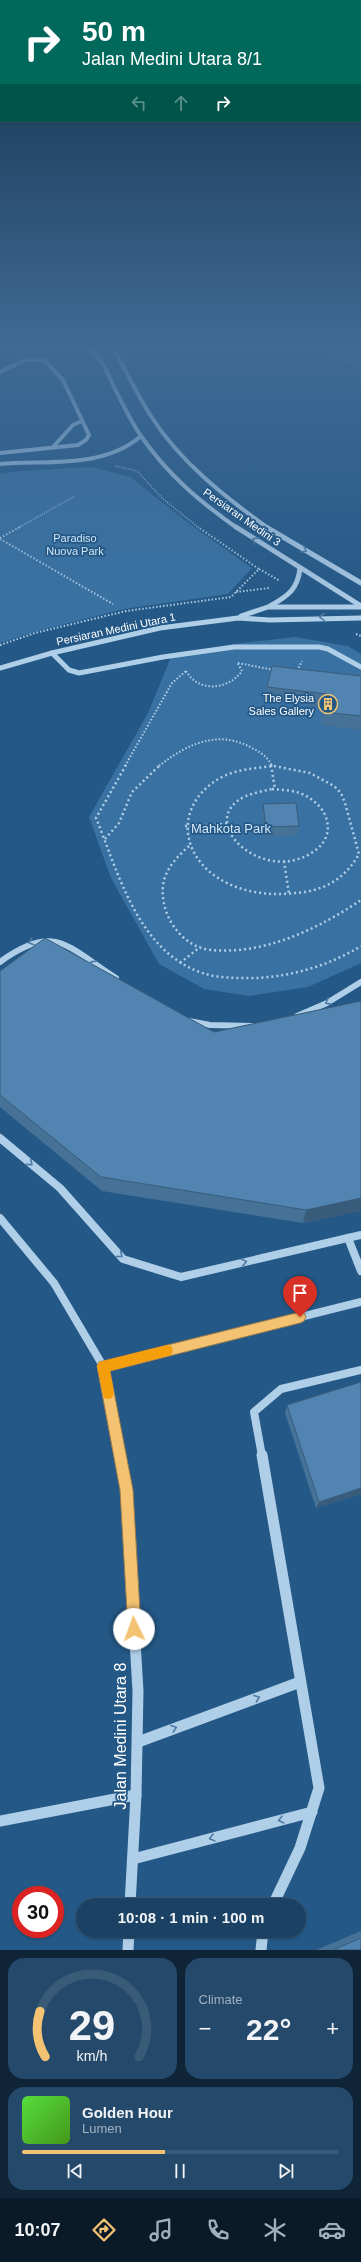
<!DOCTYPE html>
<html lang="en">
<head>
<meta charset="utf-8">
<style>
  :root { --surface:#1b4264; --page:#24496a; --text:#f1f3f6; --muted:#a0b0bf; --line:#395b78; --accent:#f3c272 }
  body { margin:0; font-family:Helvetica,sans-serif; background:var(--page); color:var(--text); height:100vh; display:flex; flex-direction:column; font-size:15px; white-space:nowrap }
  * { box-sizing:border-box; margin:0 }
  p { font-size:13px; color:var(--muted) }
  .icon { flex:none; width:22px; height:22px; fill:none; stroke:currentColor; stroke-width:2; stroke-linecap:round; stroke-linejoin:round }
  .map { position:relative; height:1950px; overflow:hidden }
  .sheet { display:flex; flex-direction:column; gap:8px; padding:8px; background:#0f2437; flex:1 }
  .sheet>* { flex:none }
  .top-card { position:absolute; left:0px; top:0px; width:361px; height:122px; box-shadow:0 1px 3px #0004,0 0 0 1px var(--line); background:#00695c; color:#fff; overflow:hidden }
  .speed { position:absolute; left:12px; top:1886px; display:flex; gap:8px; font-size:20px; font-weight:700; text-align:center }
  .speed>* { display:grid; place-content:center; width:52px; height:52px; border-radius:50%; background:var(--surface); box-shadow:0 1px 3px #0004,0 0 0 1px var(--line); line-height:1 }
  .speed .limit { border:6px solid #d22; background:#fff; color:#111 }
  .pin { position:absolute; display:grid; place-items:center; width:34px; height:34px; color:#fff; margin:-41px -17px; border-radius:50% 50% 50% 0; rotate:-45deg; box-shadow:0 0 4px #0007 }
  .pin .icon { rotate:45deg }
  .me { position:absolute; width:44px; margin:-22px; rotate:357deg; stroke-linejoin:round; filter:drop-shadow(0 0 3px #0008) }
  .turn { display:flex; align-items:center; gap:14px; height:84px; padding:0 16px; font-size:18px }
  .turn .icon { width:52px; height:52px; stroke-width:2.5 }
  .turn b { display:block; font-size:28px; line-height:34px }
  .lanes { display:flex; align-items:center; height:38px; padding:0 16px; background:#0003; justify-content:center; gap:20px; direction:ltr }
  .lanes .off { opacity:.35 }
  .big { font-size:30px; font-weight:700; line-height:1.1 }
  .sheet .tile { flex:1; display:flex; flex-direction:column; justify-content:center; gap:6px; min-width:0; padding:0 14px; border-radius:16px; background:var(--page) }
  .sheet .dial { align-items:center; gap:0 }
  .dial svg { height:104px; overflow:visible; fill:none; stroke:var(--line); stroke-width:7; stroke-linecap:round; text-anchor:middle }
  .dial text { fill:var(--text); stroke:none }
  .song { display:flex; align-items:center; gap:12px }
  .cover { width:48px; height:48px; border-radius:6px; background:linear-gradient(135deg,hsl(110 70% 55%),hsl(100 70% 35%)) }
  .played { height:4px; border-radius:2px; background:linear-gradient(90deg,var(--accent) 45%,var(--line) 45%) }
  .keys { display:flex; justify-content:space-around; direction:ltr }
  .heat { display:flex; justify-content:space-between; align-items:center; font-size:22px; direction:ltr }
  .sheet .tiles { flex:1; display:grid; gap:8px; grid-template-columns:1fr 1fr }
  .tile:last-child { grid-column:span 2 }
  .trip { position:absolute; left:76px; top:1898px; width:230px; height:40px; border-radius:20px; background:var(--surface); box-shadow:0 1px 3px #0004,0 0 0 1px var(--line); font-weight:700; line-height:40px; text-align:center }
  .tabs { display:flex; height:64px; justify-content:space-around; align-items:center; background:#0b1a28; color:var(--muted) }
  .tabs .icon { width:28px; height:28px }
  .tabs .current { color:var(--accent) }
  .tabs b { font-size:18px; color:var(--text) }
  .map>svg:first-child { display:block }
  .green { fill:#3972a2 }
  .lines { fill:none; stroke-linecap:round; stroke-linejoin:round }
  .path-far2 { stroke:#afcee8; stroke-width:1.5; stroke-dasharray:1 1.5; stroke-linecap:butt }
  .path-far1 { stroke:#afcee8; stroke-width:2; stroke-dasharray:1.5 2; stroke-linecap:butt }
  .path { stroke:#afcee8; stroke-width:2.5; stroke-dasharray:2 3; stroke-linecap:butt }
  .minor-far4 { stroke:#afcee8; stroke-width:4 }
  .minor-far3 { stroke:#afcee8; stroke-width:5 }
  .minor-far2 { stroke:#afcee8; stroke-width:6 }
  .minor-far1 { stroke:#afcee8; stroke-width:8 }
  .minor { stroke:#afcee8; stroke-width:11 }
  .wall { fill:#467297 }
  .shaded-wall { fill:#395c7b }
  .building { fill:#5184b0; stroke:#395c7b }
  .oneway { stroke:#4e7ba3 }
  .route { fill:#f3c272; stroke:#9e7e4a }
  .slow { fill:#f59e0b }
  .labels { text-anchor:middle; stroke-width:3.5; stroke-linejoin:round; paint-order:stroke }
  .far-street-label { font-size:11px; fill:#fff; stroke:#245886 }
  .far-park-label { font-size:11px; fill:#d2e6f7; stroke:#245886 }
  .far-poi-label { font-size:11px; fill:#fff; stroke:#245886; text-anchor:end }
  .park-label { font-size:13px; fill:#d2e6f7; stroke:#245886 }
  .near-street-label { font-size:16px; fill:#fff; stroke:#245886 }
</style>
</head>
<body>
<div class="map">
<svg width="361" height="1950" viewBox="0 0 361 1950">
  <rect width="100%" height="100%" fill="#245886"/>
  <g class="green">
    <polygon points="297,341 361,341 361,369 335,356"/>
    <polygon points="91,467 130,477 191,525 252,568 228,594 124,609 34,632 0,643 0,474 21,471"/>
    <polygon points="295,637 348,646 361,654 361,963 308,987 249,996 204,989 159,964 111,878 89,817 148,713 171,657 234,644"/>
  </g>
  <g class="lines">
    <g class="path-far2">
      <polyline points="116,466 137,471 162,498 199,528"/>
      <polyline points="18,528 75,496"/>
    </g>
    <g class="path-far1">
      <polyline points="0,538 20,527"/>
      <polyline points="0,539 113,604"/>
      <polyline points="259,569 280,581"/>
      <polyline points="236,592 269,588"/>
      <polyline points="356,634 361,636"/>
      <polyline points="0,645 35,633 126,611 231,597 259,569 198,527"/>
      <polyline points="238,663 274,670"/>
      <path d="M186,671c13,22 42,19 56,0l-5,-9"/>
      <polyline points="297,671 302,661"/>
      <polyline points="125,766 172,683 186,671"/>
      <path d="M159,766c28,-22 59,-37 93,-18 8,4 16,9 20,18"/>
    </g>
    <g class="path">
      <path d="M126,765l-30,53c22,54 41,129 101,153 19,8 40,7 60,7 37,-2 73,-13 104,-32"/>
      <polyline points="271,765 275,789"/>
      <path d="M274,766l36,7 24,13 7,7 4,10 14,51c-14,25 -35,37 -64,39 -24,3 -49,0 -70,-11 -48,-25 -51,-81 -1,-106 15,-7 33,-8 50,-10z"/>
      <path d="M272,789c10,1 21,1 30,5 26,11 37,41 11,58 -51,34 -120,-32 -67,-56 8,-3 17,-5 26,-7z"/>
      <polyline points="185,826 227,824"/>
      <polyline points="105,839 119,823 132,792 160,765"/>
      <path d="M189,846c-10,9 -21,20 -25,34 -7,30 15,67 47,70 53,5 107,-21 150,-50"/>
      <polyline points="284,861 289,894"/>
      <polyline points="180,963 200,947"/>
    </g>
    <g class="minor-far4">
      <polyline points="62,341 88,348"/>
      <path d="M82,341c7,8 17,16 22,25 12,24 22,48 37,70 27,39 58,65 96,92"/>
      <path d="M109,341c15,24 26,51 42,75 28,45 74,81 117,112"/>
      <polyline points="0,347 12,341"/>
      <polyline points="0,372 25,360 44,360 63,380 89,435 86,440 78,445 0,453"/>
      <polyline points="53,447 73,425 82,421"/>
      <path d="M0,464c47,-4 103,5 141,-28"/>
    </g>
    <g class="minor-far3">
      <polyline points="236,527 361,606"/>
      <polyline points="266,527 361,583"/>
      <path d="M270,606c18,-10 28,-17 30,-38"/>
      <polyline points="241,616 268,607 361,607"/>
      <polyline points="52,653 69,670 79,673 163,657 234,647 319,647 328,649 361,667"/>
      <polyline points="0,668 52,653 160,628 238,618 270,620 361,618"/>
    </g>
    <g class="minor-far2">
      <path d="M0,962c55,-40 67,-15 116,16"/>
      <polyline points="297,1016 327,1003 361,982"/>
      <polyline points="189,1021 210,1025 252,1026"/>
    </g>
    <g class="minor-far1">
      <polyline points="0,1138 60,1188 123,1259 181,1277 361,1235"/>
      <polyline points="0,1218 54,1283 103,1366 120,1456"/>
      <polyline points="348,1238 361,1271"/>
      <polyline points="103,1366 361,1302"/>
      <polyline points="262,1456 254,1412 281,1389 361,1370"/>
    </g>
    <g class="minor">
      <polyline points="120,1455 126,1490 138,1691 136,1795 130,1905"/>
      <polyline points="262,1455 319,1788 300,1848 273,1905"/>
      <polyline points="138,1742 300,1682"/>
      <polyline points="0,1821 136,1795"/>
      <polyline points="133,1859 312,1812"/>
      <polyline points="128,1950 129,1931"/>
      <polyline points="261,1950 263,1931"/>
    </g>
  </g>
  <g class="wall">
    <polygon points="361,676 361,730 321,725 324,707 266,700 267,687"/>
    <polygon points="263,804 299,826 298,835 265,837 262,814"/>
    <polygon points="0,971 214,1032 361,1001 361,1211 303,1223 102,1191 0,1107"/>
    <polygon points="361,1382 361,1494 316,1508 285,1413 287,1405"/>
    <polygon points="361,1931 361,1950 316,1950"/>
  </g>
  <g class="shaded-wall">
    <polygon points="361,1198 361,1211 303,1223 306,1210"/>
    <polygon points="361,1488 361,1494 316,1508 319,1502"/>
  </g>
  <g class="building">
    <polygon points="272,666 361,676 361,716 323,712 327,694 267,687"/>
    <polygon points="296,803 299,826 266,827 263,804"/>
    <polygon points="45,938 214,1032 361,1001 361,1198 306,1210 101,1177 0,1095 0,971"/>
    <polygon points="361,1382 361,1488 319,1502 287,1405"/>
    <polygon points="361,1938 361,1950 333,1950"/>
  </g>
  <defs><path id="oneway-chevron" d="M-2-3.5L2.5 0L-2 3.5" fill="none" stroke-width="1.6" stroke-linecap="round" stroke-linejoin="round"/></defs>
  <g class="oneway">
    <use href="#oneway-chevron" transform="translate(255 540) rotate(-147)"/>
    <use href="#oneway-chevron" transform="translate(304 550) rotate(30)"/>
    <use href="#oneway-chevron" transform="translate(322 617) rotate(177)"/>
    <use href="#oneway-chevron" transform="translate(31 942) rotate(163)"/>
    <use href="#oneway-chevron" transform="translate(93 963) rotate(-148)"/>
    <use href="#oneway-chevron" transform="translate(328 1002) rotate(152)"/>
    <use href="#oneway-chevron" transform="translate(30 1163) rotate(40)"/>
    <use href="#oneway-chevron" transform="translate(120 1255) rotate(39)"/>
    <use href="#oneway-chevron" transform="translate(244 1262) rotate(-13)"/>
    <use href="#oneway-chevron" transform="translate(257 1698) rotate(-20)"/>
    <use href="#oneway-chevron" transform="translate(174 1728) rotate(-20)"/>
    <use href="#oneway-chevron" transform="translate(281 1820) rotate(166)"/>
    <use href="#oneway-chevron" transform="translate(212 1838) rotate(165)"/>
  </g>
  <linearGradient id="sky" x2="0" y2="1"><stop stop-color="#14304a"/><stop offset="0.56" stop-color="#3f6a95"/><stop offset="1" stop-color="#3f6a95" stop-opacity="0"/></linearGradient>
  <rect width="361" height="614" fill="url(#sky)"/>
  <polygon class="route" points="300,1312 304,1313 306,1317 304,1321 300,1323 110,1371 133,1490 141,1629 139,1634 134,1636 130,1634 128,1629 120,1490 97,1366 99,1362"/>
  <polygon class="slow" points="167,1345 171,1346 173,1350 171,1355 110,1371 114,1393 112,1398 108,1399 104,1398 97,1366 99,1362"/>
  <defs>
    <g id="building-ring" transform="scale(1)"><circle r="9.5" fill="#245886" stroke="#f3c272" stroke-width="1.5"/><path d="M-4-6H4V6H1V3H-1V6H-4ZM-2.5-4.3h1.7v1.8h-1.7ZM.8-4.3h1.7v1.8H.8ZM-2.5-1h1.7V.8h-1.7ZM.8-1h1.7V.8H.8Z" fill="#f3c272"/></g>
  </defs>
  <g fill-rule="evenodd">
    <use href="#building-ring" x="328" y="704"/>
  </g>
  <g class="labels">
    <g class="far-street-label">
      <text transform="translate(242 517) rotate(35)" y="4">Persiaran Medini 3</text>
      <text transform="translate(116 629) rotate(-12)" y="4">Persiaran Medini Utara 1</text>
    </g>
    <g class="far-park-label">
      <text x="75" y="542">Paradiso<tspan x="75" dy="13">Nuova Park</tspan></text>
    </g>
    <g class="far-poi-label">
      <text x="314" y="702">The Elysia<tspan x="314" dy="13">Sales Gallery</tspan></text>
    </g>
    <g class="park-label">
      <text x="231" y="833">Mahkota Park</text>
    </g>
    <g class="near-street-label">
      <text transform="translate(120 1736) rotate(-90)" y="6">Jalan Medini Utara 8</text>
    </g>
  </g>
</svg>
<div class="speed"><div class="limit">30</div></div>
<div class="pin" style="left:300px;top:1317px;background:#d93025"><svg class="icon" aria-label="arrive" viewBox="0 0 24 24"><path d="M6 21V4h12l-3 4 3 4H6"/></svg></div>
<svg class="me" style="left:134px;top:1629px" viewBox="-20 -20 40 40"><circle r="19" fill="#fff"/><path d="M0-13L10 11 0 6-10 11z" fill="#f3c272"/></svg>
<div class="trip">10:08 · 1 min · 100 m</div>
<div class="top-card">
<div class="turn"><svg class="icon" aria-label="right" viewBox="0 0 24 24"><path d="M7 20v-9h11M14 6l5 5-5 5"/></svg><div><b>50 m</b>Jalan Medini Utara 8/1</div></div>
<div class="lanes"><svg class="icon off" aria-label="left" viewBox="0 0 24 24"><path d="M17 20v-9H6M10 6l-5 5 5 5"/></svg><svg class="icon off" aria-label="ahead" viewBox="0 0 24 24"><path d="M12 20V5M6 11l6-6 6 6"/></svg><svg class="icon" aria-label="right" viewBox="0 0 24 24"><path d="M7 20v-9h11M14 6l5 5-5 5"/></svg></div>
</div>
</div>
<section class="sheet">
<div class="tiles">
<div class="tile dial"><svg viewBox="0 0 100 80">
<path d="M14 69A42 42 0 1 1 86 69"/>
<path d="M14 69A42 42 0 0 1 10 34" stroke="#f3c272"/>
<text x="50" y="56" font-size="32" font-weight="700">29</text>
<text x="50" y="72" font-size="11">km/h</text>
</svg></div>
<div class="tile"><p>Climate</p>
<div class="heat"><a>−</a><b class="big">22°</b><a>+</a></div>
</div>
<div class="tile">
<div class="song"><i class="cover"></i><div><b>Golden Hour</b><p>Lumen</p></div></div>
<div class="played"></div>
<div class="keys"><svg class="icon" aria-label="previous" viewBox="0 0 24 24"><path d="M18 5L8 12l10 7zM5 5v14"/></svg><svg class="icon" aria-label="pause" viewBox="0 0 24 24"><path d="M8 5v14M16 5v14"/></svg><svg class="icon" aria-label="next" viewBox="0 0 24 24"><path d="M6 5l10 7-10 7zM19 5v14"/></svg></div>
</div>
</div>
</section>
<nav class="tabs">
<b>10:07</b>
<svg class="icon current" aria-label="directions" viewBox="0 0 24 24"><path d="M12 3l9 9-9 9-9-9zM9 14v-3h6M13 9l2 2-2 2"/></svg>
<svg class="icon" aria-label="music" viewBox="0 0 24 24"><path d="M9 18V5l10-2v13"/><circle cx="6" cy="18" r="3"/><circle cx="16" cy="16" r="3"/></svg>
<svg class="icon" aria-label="phone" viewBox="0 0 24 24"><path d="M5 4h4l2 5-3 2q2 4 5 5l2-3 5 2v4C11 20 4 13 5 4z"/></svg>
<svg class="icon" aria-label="climate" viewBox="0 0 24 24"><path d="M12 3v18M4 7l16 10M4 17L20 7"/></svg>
<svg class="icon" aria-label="car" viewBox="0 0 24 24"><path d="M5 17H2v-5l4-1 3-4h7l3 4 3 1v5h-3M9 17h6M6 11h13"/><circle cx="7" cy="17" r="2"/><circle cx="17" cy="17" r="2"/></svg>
</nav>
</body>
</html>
